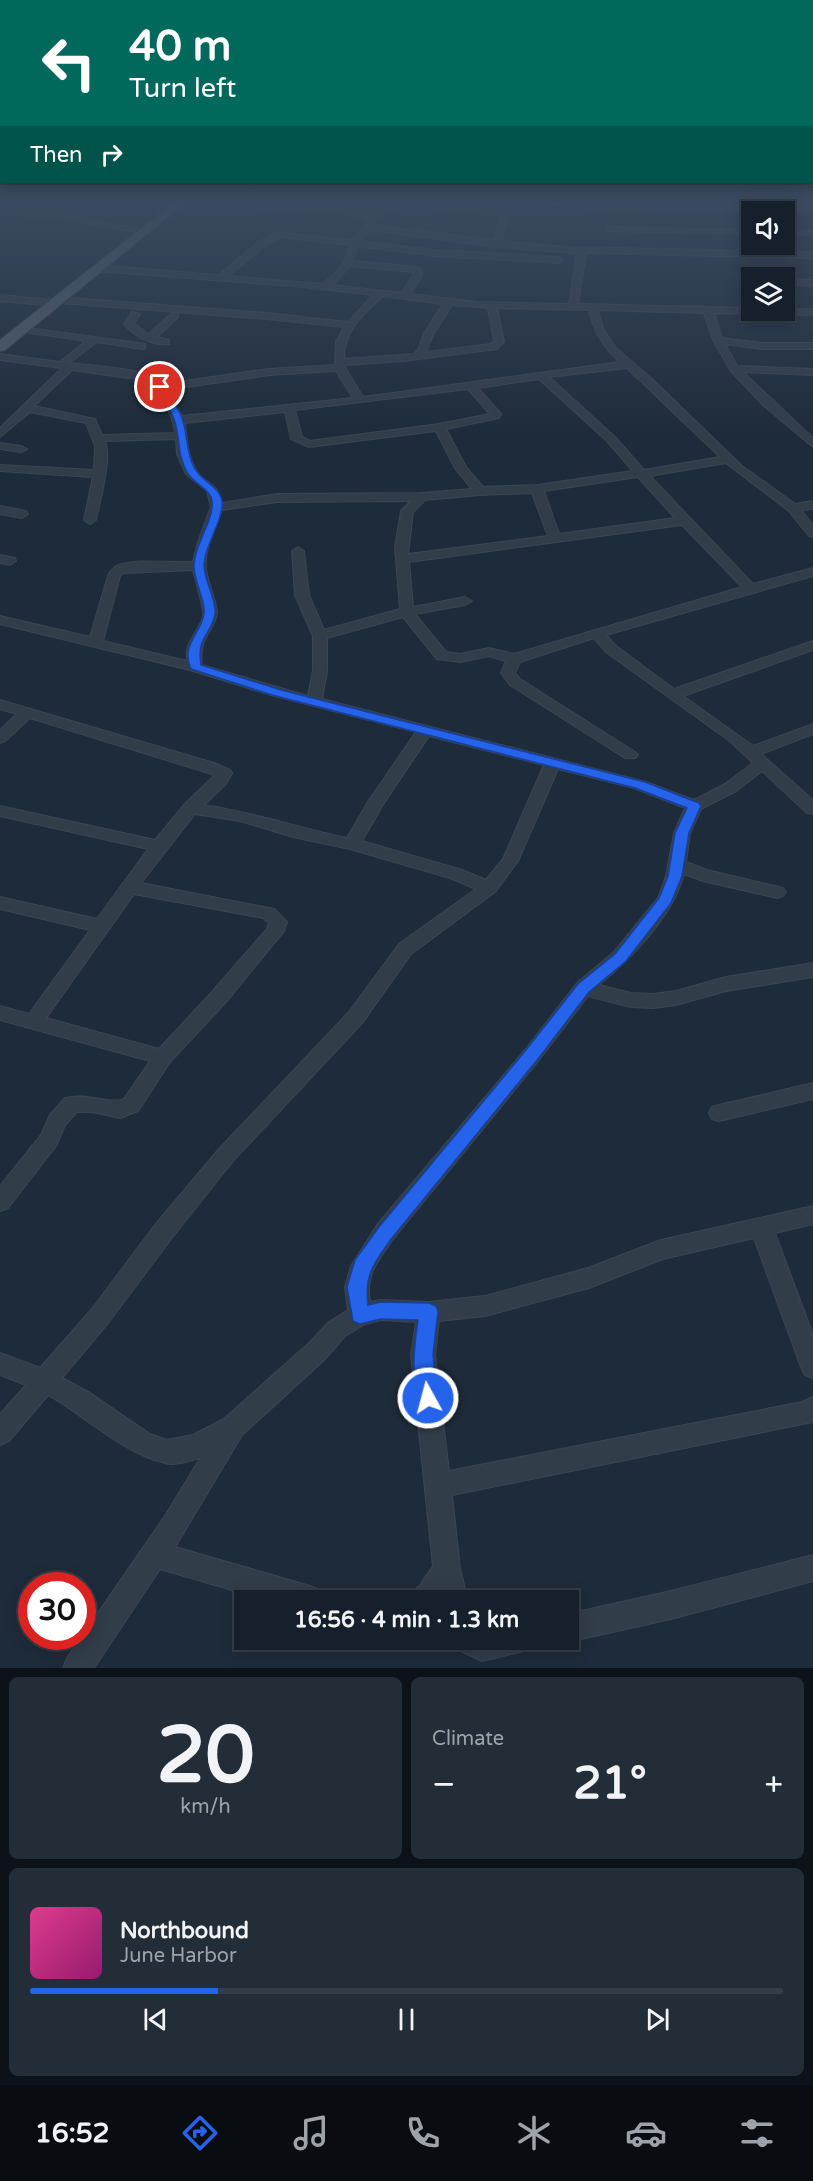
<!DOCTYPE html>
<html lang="en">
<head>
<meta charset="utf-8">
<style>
  :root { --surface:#16202c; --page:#232d38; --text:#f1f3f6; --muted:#9ea3a9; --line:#353e48; --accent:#2563eb }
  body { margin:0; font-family:"Varela Round",sans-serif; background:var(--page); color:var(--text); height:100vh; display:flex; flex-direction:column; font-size:22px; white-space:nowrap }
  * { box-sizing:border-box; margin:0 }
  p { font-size:20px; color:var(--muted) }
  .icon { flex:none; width:33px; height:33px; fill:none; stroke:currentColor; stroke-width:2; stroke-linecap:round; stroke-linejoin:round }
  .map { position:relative; height:1668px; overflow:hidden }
  .details { display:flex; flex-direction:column; gap:9px; padding:9px; background:#0c1218; flex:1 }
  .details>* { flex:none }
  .guide { position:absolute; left:0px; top:0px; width:813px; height:183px; box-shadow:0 3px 15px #0003,0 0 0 2px var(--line); background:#00695c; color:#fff; overflow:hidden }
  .controls { position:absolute; left:741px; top:201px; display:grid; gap:12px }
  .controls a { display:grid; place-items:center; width:54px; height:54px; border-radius:0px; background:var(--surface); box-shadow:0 3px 15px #0003,0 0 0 2px var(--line); font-size:30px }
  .speed { position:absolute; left:18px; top:1572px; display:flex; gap:12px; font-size:30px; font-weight:700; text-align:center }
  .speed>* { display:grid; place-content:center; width:78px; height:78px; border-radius:50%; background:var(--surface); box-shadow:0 3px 15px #0003,0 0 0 2px var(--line); line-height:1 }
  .speed .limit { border:9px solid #d22; background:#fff; color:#111 }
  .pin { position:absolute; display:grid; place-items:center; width:51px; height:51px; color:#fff; margin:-26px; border:3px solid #fff; border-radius:50%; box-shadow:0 2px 6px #0007 }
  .me { position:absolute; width:66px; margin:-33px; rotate:353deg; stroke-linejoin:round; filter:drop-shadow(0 0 4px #0008) }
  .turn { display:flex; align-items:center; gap:21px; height:126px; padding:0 30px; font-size:27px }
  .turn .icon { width:78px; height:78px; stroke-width:2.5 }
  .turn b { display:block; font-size:42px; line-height:51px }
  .then { display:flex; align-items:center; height:57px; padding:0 30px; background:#0003; gap:12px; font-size:22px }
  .big { font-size:45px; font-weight:700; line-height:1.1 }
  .details .tile { flex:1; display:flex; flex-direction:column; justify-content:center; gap:9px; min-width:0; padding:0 21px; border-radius:9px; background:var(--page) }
  .details .dial { align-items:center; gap:0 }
  .dial b { font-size:78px; line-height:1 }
  .song { display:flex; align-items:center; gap:18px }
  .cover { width:72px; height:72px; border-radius:9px; background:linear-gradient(135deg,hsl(330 70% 55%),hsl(320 70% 35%)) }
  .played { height:6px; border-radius:3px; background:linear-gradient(90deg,var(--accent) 25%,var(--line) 25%) }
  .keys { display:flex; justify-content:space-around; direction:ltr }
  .heat { display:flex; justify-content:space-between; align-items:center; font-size:33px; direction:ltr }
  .details .tiles { flex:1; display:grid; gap:9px; grid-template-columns:1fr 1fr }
  .tile:last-child { grid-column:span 2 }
  .trip { position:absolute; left:234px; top:1590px; width:345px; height:60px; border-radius:0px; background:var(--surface); box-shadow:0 3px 15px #0003,0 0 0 2px var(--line); font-weight:700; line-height:60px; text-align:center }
  .menu { display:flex; height:96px; justify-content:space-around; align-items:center; background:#090d12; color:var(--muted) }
  .menu .icon { width:42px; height:42px }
  .menu .active { color:var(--accent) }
  .menu b { font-size:27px; color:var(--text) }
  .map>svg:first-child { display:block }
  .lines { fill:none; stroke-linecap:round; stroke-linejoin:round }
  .minor-casing { stroke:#3b4653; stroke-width:2 }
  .major-casing { stroke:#3b4653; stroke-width:2 }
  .minor { fill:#323d4a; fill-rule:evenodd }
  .major { fill:#4f5c6a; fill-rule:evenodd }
  .route { fill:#2563eb; stroke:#184099; stroke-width:1.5 }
</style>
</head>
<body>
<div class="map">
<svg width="813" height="1668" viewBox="0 0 813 1668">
  <rect width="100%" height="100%" fill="#1e2b3a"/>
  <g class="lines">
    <g class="minor-casing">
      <g id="minor">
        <path d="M208,202h34l108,8 23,4 28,-12h25l34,6 42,2 3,-8h8l-12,39 66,6 246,5v6l-227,-5 -8,51 174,4v2l61,-1v6l-99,-2 8,25 40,5h51v6h-51l-37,-5 12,22 76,3v6l-70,-3 70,66v9l-50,-42 -32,-34 -18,-31 -9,-27 -106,-3 5,19 13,19 37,32 89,86 53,38 18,-3v8l-12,1 12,15v12l-4,-1 -20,-25 -63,-48 -76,13 103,108 60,-16v8l-207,59 10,11 58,43 139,-48v9l-130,46 70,50 60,-22v10l-52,20 52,46v14l-6,-1 -45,-42 -26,20 -35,18 -11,24 -4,29 21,8 76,18 3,4 -3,4 -6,2 -74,-17 -19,-7c-11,42 -52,83 -85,111l32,8 22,1 23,-3 50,-14 87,-14v14l-87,14 -50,14 -23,3 -22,-1 -43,-11 -49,64 -146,179c-15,22 -28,35 -23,63l11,-2 48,2 56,-6 103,-28 73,-28 152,-34v18l-38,9 38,102v43l-8,-3 -4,-8 -47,-129 -91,21 -74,29 -104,28 -46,5 -4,34 14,116 353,-69 11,-5v25l-361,73 8,74 8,31h-58l3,-10 6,-3 14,-21 -22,-211 5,-33 -35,-2 -16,4 -20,12 -21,24 -82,75 -67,112 135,39 10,4 3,10h-57l-106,-31 -66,99h-31l4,-10 98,-142 36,-59c-9,4 -27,9 -36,6 -42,-10 -80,-47 -117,-68l-39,46 -9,4v-31l26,-29 -26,-10v-22l40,15 52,-59 63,-84 64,-76 130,-137 50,-68 77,-55 -26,-11 -100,-29 -57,-12 -53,-16 -45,-7 -54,69 133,26 13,13 -3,9 -58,71 -56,60 -32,49 -18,7 -27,-6h-16l-12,13 -9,21 -48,62 -8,3v-25l41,-51 9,-20 15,-17c20,-6 47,7 59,1l26,-38 -150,-41v-14l29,8 61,-84 -90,-21v-12l97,22 51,-70 -148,-33v-10l155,34 30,-36 30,-29 -185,-57 -25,23 -5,2v-13l17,-16 -17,-5v-9l214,63 16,7 2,3 -6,11 -22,21c48,7 95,23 143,33l21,-36 48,-70 -145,-37 -81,-25 -190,-46v-8l90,21 18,-61c2,-4 5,-8 9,-10 17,-8 57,-3 76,-4l5,-20 13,-35 -4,-16 -21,-17 -9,-20 -1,-15 -71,2c7,18 -5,59 -9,79l-6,4 -6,-4 9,-43 -93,-6v-6l94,5 1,-24 -9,-23 -56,-11 -30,25v-9l62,-60 -62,-8v-6l60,8 26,-21 -62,-9 -3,-1v-4l124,17v4l-3,1 -45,-7 -28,21c22,3 82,5 94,21l106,-15 66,-4 1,-23 8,-15 -77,-8 -207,-16 -5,3 -55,-5v-6l53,5 5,-3 209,16 81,9 25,-27 -70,-8 -207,-16 -4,-3 4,-3 122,10 42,-34 16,-9 75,8c7,-7 14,-12 16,-22l-17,-4 -138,-10zM410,203l50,9 41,3 -8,25 -120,-15 2,-6zM370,230l126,17 81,6 -8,51 -92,-2 -67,-8 12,-18v-6l-6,-3 -63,-6 4,-15 78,10 124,7 4,-3 -4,-3 -124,-7 -75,-9zM280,237l69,8c-2,18 -13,29 -27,39l-94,-8 38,-31zM350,266l64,6v1l-12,20 -70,-8zM383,296l60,8 -19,29 -5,15 -5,6 -70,5c-1,-27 20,-46 39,-63zM452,305l36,3 6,33 -3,3 -65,8 8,-19zM497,308l92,2c5,22 14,38 31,52l-257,35 -17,-28 -1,-4 58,-4 94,-12 7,-7zM627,368l93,89 -76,13 -29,-33 -66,-60zM72,370l71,10c17,9 30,34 32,53l-73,2 -7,-16 -61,-13zM336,371l17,27 -171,18 -16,-26 103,-15zM539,379l68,62 26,30 -96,14 -54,2 -17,-20 -20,-38 53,-11 2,-4 -23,-26zM468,389l22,25 -51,10 -129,17 -8,-4 -7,-27zM285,412l6,27 18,8 127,-16 19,37 17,21 -50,4 -145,1 -55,9c-6,-24 -17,-17 -26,-33 -9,-15 -9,-31 -11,-47zM638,477l37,41 -116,16 -15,-43zM532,493l16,43 -140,18 5,-42 12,-12 55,-5zM411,501l-10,10 -6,36 5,62 -76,21 -15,-35 -5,-44 -6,-4 -6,4 3,44 18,41v35l-5,25 -106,-31c-4,-29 13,-34 15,-52 0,-11 -10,-31 -11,-45 -2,-19 10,-41 16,-58l55,-8zM682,525l60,62 -228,67 -25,-6 -29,6 -14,-2 -31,-38 50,-9 7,-4 -7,-4 -52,10 -4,-45zM193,570c2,10 12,40 10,47 -5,16 -19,25 -16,44l-84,-20 17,-65 4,-3zM403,617l34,42 23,3 29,-6 17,5 -5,12 9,12 115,73h10l3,-3 -3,-3 -115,-73 -5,-6 5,-11 74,-24 12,14 125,90 22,21 -28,21 -31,16 -48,-18 -324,-83 5,-28v-33zM429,736l115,29 -41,94 -17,21 -24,-10 -100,-29 22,-38zM558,769l76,19 51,20 -11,25 -8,43 -8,22 -44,54 -37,31 -52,67 -148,175 -26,41 -6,21 3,23 -19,12 -21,22 -84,75 -31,16 -26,5 -17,-6 -60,-41 -28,-15 46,-55 63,-84 62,-78 130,-139 48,-68 84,-62 23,-31zM134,894l129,24 6,5 -2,6 -55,63 -53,57 -113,-31z"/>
        <polygon points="543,202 611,206 813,207 813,211 611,210 547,204"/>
        <polygon points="0,210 70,213 94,221 148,231 144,233 92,225 69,217 0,214"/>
        <polygon points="607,227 752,230 752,234 610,231 607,231"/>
        <polygon points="784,230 813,231 813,235 784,234"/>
        <polygon points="784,279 813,280 813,286 784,285"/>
        <path d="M132,312l8,2 -6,10 15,10 23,-21h6v4l-21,20 12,3v4c-16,2 -35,-8 -45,-20z"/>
        <polygon points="0,443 21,446 27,449 21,452 0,449"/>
        <polygon points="0,506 26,511 28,514 22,518 0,514"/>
        <polygon points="0,555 15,558 16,561 10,565 0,563"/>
        <polygon points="813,1083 813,1099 719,1121 712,1119 709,1113 712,1107 719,1105"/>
        <polygon points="813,1555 813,1581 671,1619 568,1642 563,1640 568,1640 568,1614 671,1591"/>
        <polygon points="455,1640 532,1640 528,1650 482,1661 459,1650"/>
      </g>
    </g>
    <g class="major-casing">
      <polygon id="major" points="175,202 186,202 5,350 0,351 0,340"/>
    </g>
    <use href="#minor" class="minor"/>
    <use href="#major" class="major"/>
  </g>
  <linearGradient id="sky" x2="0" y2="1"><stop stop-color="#101820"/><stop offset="0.46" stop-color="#3b4a60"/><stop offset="1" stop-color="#3b4a60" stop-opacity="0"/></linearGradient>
  <rect width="813" height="435" fill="url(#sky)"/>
  <path class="route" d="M157,386h6c6,10 17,23 20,35 5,17 3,32 12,48 8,14 30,19 27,39 -3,20 -17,37 -18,57 0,16 13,35 11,49 -3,20 -19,23 -14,51l80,25 364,92 54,21 2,3 -12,27 -7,43 -11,27 -45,58 -37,31 -51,67 -146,179c-17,24 -28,35 -24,67l13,-3 48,1 7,3 2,6 -5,43 5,43 -3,7 -7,3 -7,-3c-11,-26 -7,-58 -3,-85l-37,-1 -21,5 -7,-3 -6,-34 8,-27 24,-33 147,-177 52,-66 37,-30 44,-56 9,-22 7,-43 12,-25 -52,-20 -363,-93 -81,-26c-11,-24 10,-35 13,-55 2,-14 -11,-34 -10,-49 1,-21 16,-38 18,-57 3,-19 -17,-22 -25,-36 -11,-20 -6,-35 -13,-53 -4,-11 -13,-21 -19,-32z"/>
</svg>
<div class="controls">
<a><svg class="icon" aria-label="sound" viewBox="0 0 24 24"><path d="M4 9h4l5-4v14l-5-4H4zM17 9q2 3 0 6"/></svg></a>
<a><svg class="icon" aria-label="layers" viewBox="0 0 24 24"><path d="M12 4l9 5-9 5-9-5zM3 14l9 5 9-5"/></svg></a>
</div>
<div class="speed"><div class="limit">30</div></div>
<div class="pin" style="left:160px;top:387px;background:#d93025"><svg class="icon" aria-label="arrive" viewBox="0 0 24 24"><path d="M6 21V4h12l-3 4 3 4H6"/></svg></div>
<svg class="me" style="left:428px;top:1398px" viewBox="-20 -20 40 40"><circle r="17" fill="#2563eb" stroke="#fff" stroke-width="3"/><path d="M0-11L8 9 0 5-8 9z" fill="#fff"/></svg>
<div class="trip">16:56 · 4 min · 1.3 km</div>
<div class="guide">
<div class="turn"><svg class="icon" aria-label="left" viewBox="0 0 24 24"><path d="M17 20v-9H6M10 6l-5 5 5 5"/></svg><div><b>40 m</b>Turn left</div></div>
<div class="then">Then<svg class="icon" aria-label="right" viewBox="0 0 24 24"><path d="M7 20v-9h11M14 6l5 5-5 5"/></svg></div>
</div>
</div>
<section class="details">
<div class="tiles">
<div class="tile dial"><b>20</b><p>km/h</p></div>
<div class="tile"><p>Climate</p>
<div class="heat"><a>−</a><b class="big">21°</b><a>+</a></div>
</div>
<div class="tile">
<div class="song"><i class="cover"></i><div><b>Northbound</b><p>June Harbor</p></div></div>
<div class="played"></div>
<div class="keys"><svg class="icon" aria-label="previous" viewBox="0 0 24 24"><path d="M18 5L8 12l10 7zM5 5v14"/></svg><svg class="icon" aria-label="pause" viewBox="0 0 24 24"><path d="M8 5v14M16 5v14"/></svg><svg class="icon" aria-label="next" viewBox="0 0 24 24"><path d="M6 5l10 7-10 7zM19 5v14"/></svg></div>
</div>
</div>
</section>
<nav class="menu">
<b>16:52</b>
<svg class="icon active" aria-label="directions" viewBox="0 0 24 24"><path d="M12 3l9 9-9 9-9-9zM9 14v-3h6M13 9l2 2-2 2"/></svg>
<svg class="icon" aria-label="music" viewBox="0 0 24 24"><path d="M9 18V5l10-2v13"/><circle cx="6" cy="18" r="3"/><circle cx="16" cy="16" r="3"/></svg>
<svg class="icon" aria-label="phone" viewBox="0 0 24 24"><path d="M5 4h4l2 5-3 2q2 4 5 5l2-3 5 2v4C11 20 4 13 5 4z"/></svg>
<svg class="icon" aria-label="climate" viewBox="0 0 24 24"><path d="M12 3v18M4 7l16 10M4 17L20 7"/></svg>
<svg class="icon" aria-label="car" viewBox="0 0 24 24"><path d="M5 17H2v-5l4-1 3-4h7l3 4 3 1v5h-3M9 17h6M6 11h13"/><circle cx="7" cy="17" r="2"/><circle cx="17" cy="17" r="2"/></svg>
<svg class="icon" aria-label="filters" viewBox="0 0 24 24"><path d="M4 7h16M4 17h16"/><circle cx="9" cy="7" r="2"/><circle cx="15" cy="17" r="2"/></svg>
</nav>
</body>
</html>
